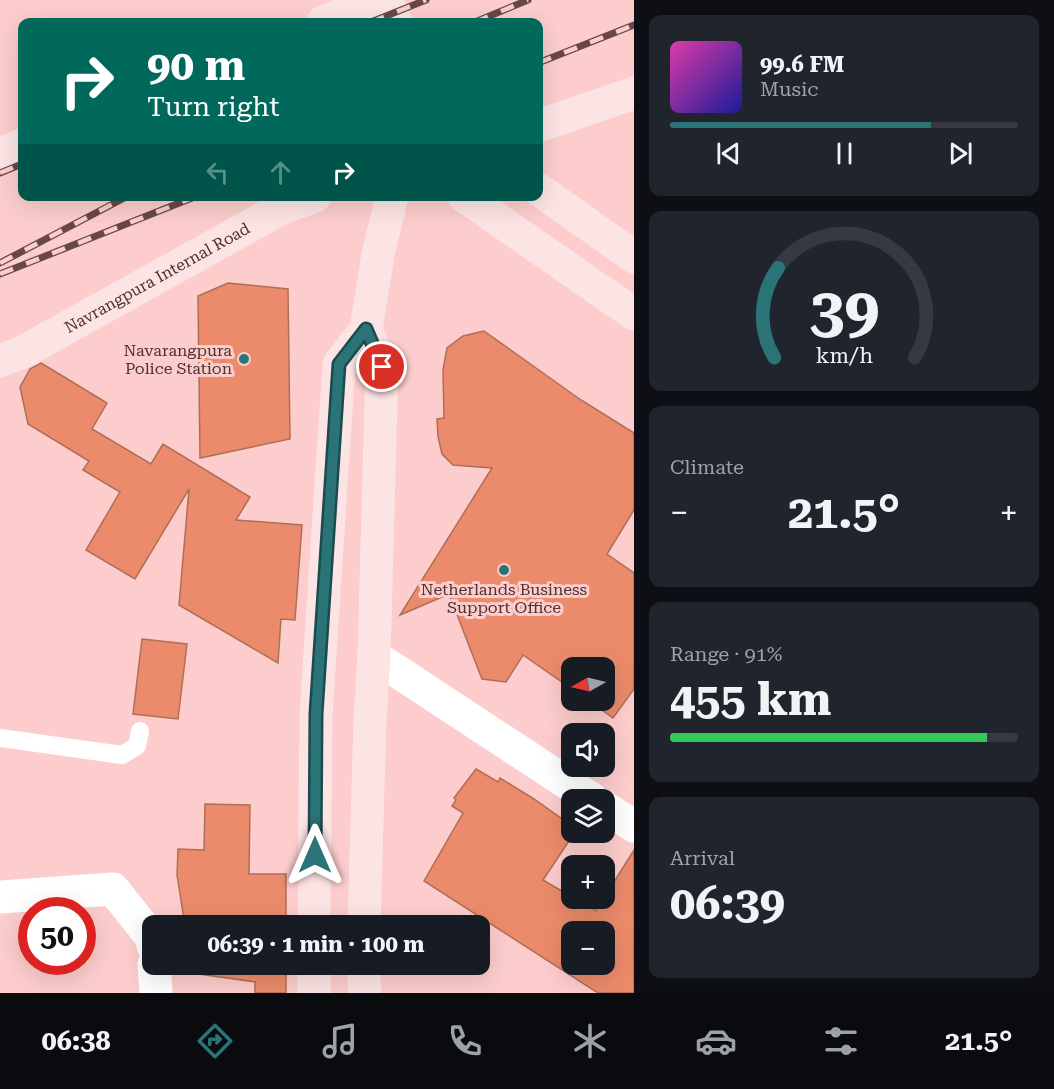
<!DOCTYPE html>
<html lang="en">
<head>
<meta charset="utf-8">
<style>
  :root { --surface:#171b24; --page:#20242c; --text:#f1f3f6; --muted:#9ea1a6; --line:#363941; --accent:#2a7478 }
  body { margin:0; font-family:"Roboto Serif",serif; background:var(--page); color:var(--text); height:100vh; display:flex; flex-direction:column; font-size:22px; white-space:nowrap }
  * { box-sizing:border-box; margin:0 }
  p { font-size:20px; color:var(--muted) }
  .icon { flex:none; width:33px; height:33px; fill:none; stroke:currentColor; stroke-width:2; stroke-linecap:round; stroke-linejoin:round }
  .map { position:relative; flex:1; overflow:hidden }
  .side { display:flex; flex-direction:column; gap:15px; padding:15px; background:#0d0f14; width:420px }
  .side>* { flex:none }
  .hud { position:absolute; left:18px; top:18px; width:525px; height:183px; border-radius:12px; box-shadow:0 6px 24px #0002; background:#00695c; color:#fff; overflow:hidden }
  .needle { width:39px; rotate:262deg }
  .buttons { position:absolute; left:561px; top:657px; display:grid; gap:12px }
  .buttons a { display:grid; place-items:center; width:54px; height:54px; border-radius:12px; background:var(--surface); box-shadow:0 6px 24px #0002; font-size:30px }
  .speed { position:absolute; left:18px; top:897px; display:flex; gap:12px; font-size:30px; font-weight:700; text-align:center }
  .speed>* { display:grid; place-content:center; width:78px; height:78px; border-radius:50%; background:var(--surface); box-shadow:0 6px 24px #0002; line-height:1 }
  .speed .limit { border:9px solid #d22; background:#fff; color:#111 }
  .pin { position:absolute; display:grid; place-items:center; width:51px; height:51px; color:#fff; margin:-26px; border:3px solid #fff; border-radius:50%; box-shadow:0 2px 6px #0007 }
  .me { position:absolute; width:66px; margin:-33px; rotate:0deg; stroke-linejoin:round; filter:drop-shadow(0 0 4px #0008) }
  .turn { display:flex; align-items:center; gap:21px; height:126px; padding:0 30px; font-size:27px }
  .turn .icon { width:78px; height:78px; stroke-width:2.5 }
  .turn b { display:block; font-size:42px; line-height:51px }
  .lanes { display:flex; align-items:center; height:57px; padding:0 30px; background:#0003; justify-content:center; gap:30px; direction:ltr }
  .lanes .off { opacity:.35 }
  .big { font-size:45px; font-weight:700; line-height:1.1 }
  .side .widget { flex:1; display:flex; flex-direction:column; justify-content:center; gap:9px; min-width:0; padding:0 21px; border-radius:12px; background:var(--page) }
  .side .dial { align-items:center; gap:0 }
  .dial svg { height:156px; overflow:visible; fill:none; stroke:var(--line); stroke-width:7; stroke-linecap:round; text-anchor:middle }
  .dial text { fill:var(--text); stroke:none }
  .song { display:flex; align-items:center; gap:18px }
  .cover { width:72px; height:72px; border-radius:9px; background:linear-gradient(135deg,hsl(320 70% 55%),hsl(240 70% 35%)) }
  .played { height:6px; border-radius:3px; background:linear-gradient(90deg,var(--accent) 75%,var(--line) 75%) }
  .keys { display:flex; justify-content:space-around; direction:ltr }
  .heat { display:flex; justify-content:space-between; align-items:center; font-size:33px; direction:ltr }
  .charge { height:9px; border-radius:4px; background:linear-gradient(90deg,#34c759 91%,var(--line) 0) }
  .trip { position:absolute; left:142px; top:915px; width:348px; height:60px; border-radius:12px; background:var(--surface); box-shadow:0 6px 24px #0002; font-weight:700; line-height:60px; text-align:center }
  .dock { display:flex; height:96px; justify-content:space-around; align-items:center; background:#090b0e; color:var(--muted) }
  .dock .icon { width:42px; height:42px }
  .dock .active { color:var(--accent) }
  .dock b { font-size:27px; color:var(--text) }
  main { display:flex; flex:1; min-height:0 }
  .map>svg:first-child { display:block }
  .building { fill:#ec8b6b; stroke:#af6e58; stroke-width:1.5; fill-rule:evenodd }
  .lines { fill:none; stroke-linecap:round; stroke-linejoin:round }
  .lane { stroke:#fff; stroke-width:18 }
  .street { stroke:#fff; stroke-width:33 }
  .secondary { stroke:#fde4e4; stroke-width:33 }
  .rail-casing { stroke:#684747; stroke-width:7 }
  .rail { stroke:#fccdcc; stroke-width:4.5; stroke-dasharray:14; stroke-linecap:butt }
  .route-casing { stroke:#1b4b4e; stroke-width:15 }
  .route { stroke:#2a7478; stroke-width:10 }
  .poi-dot { fill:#2a7478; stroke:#fccdcc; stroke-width:2 }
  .labels { text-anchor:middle; stroke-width:6; stroke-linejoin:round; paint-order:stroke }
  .street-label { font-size:16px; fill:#4f3131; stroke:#fccdcc }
  .poi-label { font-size:16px; fill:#4f3131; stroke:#fccdcc; text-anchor:end }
</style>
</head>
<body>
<main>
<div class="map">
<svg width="634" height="993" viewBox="0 0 634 993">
  <rect width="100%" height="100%" fill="#fccdcc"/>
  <g class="building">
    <polygon points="228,283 288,289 290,439 200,458 198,296"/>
    <polygon points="484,331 581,400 634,433 634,510 607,554 634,573 634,689 613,718 588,700 604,700 604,668 572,668 572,689 523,655 506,682 482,679 449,594 400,615 492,468 453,465 442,454 438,437 437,419 444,418 443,370 447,348 463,336"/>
    <polygon points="41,363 107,403 92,429 151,464 163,444 250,497 236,520 302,525 295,620 281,619 278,663 179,605 189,489 135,579 86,550 120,492 83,470 89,461 28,424 20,387 30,369"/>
    <polygon points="142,639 187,644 178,719 133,714"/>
    <path d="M476,769l22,13 2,-4 34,21 38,27v6h3l-32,48 29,17v1h3l21,13 8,-13 30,-48v143h-36l-174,-112 39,-68 -11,-7 4,-6 -2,-2zM572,932h32v32h-32z"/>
    <polygon points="205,804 250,805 249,874 286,874 286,926 185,926 177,875 178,849 204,850"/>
    <polygon points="191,964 286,964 286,993 255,993 255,982 192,973"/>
  </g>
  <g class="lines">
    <polyline class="lane" points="0,738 122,755 137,746 140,731"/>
    <g class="street">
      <polyline points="374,656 593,800"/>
      <polyline points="604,807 634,826"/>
      <polyline points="0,897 113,889 152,938 153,946"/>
      <polyline points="154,964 156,993"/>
    </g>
    <g class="secondary">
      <polyline points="386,0 396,22"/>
      <polyline points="323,22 377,0"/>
      <polyline points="538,126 634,93"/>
      <polyline points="0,154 22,145"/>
      <polyline points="538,189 634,257"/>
      <polyline points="464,196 634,314"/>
      <path id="s1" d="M0,361l23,-9 257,-143 35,-13"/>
      <polyline points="314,926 316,714 339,364 366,329 378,255 392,196"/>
      <polyline points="364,926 370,719 374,656 382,367 366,329"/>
      <polyline points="314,964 314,993"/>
      <polyline points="363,964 365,993"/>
    </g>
    <g class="rail-casing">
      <g id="rail">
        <polyline points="371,22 426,0"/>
        <polyline points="475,22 528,0"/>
        <polyline points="538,63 634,25"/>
        <polyline points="0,173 22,164"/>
        <polyline points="0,263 128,196"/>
        <polyline points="0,274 197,196"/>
      </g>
    </g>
    <use href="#rail" class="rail"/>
  </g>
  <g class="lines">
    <g class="route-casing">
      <polyline id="route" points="315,855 316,714 339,364 366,329 382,367"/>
    </g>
    <use href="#route" class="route"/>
  </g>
  <g class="poi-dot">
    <circle cx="244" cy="359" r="6"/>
    <circle cx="504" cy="570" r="6"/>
  </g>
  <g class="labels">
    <g class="street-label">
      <text dy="6" stroke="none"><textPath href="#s1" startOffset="178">Navrangpura Internal Road</textPath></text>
    </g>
    <g class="poi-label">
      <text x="232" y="356">Navarangpura<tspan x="232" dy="18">Police Station</tspan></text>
      <text x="504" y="595" text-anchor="middle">Netherlands Business<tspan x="504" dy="18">Support Office</tspan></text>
    </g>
  </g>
</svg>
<div class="buttons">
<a><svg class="needle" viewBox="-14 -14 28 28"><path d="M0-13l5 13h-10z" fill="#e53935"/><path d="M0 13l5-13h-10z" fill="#9ea1a6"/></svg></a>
<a><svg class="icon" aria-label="sound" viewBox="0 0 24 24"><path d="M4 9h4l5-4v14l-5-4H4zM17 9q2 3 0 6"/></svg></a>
<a><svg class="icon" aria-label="layers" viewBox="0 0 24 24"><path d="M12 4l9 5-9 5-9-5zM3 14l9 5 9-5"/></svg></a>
<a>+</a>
<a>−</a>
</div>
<div class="speed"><div class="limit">50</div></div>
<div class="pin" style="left:382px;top:367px;background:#d93025"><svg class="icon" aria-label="arrive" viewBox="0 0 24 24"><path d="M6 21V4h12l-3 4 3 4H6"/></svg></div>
<svg class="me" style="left:315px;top:855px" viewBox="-20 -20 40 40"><path d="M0-17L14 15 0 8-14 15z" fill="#2a7478" stroke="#fff" stroke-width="4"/></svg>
<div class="trip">06:39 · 1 min · 100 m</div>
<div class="hud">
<div class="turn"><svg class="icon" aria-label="right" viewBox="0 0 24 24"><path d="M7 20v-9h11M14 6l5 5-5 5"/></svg><div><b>90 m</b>Turn right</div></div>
<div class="lanes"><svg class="icon off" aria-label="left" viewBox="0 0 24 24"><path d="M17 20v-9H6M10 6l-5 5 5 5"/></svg><svg class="icon off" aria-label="ahead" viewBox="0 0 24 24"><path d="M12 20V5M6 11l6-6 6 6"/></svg><svg class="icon" aria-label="right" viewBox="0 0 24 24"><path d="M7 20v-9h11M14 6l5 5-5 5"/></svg></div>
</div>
</div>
<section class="side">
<div class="widget">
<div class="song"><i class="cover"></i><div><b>99.6 FM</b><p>Music</p></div></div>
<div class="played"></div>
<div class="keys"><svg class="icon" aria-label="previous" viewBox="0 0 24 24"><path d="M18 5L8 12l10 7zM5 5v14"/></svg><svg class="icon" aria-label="pause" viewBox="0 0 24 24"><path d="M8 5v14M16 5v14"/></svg><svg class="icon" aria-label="next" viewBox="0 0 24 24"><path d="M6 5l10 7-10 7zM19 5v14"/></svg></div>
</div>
<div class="widget dial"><svg viewBox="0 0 100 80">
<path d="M14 69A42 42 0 1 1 86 69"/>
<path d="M14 69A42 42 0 0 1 16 23" stroke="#2a7478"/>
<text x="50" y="56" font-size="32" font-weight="700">39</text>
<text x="50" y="72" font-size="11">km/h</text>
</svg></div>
<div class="widget"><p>Climate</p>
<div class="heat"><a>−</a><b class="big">21.5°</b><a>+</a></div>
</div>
<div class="widget"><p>Range · 91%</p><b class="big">455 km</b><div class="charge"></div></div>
<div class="widget"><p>Arrival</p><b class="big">06:39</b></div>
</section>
</main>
<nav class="dock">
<b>06:38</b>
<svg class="icon active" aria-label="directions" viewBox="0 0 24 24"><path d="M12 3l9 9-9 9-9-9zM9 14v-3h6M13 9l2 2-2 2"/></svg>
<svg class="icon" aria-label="music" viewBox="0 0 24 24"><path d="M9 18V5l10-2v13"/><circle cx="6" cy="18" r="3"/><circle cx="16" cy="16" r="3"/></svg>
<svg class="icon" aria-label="phone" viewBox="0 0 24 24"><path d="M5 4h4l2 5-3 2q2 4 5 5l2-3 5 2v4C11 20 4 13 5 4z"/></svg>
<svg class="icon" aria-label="climate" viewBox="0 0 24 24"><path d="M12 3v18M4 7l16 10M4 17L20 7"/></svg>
<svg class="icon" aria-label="car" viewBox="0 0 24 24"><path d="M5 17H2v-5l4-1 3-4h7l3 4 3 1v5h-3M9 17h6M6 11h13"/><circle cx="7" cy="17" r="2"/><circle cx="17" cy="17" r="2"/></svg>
<svg class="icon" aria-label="filters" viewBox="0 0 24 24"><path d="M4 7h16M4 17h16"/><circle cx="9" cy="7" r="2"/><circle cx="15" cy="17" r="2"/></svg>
<b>21.5°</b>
</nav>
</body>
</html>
